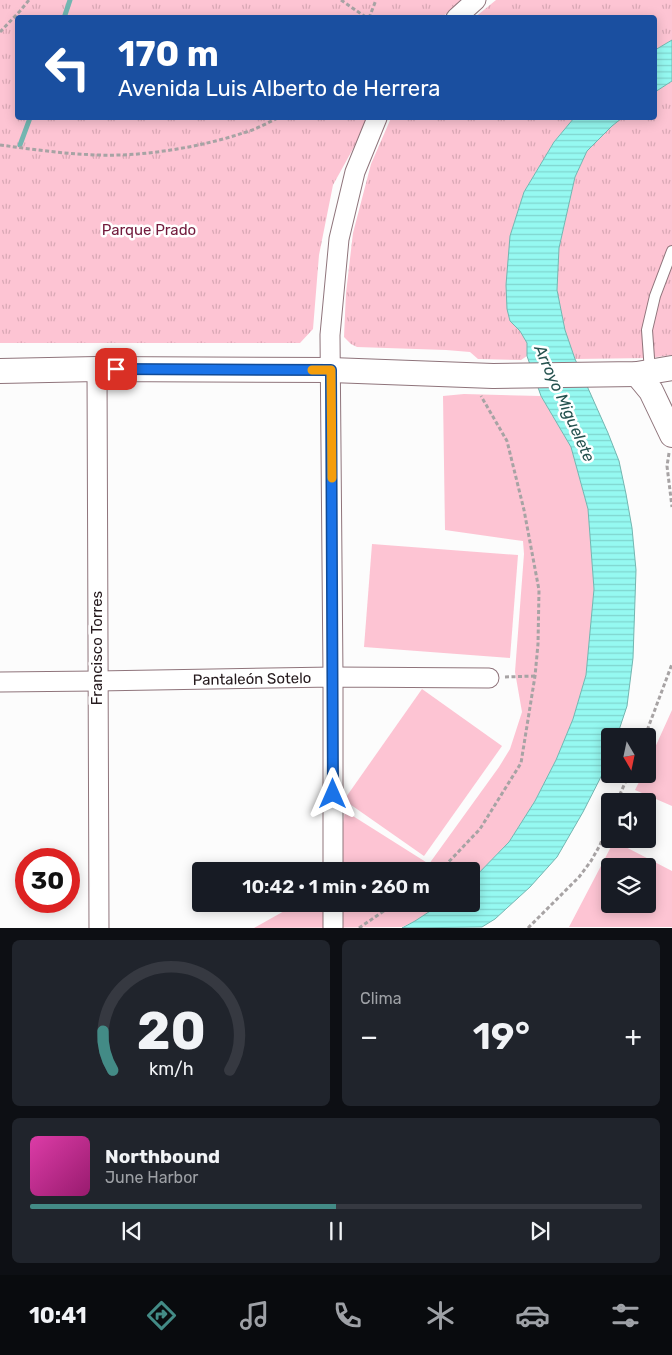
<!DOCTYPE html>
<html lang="es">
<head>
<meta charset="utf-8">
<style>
  :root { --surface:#171b24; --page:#20242c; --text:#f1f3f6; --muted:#9ea1a6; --line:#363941; --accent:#438b86 }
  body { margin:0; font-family:Rubik,sans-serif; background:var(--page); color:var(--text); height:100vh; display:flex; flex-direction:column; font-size:19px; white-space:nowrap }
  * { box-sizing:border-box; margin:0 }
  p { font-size:16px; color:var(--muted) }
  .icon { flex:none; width:28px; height:28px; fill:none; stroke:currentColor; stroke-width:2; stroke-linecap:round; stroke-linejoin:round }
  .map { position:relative; height:928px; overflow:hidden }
  .details { display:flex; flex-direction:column; gap:12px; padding:12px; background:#0d0f14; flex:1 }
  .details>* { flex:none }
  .banner { position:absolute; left:15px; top:15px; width:642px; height:105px; border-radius:5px; box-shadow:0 2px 12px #0003; background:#1a4fa0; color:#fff; overflow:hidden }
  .needle { width:32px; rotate:171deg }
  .fabs { position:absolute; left:601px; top:728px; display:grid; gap:10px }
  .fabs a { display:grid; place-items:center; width:55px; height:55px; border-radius:5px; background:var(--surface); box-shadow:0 2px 12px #0003; font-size:25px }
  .speed { position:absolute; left:15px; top:848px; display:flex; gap:10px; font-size:25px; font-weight:700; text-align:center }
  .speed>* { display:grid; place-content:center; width:65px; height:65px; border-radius:50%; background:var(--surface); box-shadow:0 2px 12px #0003; line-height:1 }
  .speed .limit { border:8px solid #d22; background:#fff; color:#111 }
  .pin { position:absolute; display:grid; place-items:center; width:42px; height:42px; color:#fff; margin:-21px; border-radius:10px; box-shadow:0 2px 8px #0006 }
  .me { position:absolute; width:55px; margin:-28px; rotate:0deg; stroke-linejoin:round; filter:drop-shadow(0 0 4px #0008) }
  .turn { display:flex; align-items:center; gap:18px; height:105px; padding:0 20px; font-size:22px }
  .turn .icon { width:65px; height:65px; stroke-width:2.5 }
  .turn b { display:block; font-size:35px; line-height:42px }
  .big { font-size:38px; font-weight:600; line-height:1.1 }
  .details .tile { flex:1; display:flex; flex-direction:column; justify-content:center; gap:8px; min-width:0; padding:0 18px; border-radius:8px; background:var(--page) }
  .details .dial { align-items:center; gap:0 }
  .dial svg { height:130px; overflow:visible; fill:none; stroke:var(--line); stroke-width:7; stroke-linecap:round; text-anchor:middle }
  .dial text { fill:var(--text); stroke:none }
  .song { display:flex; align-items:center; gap:15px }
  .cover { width:60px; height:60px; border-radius:8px; background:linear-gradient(135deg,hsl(320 70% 55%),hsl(320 70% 35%)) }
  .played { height:5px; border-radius:2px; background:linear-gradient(90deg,var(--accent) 50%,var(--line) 50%) }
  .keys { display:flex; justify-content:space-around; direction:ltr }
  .heat { display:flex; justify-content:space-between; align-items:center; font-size:28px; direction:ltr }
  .details .tiles { flex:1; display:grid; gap:12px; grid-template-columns:1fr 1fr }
  .tile:last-child { grid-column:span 2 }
  .trip { position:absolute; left:192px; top:862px; width:288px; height:50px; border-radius:5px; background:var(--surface); box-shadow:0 2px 12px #0003; font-weight:600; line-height:50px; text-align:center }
  .menu { display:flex; height:80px; justify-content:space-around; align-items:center; background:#090b0e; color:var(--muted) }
  .menu .icon { width:35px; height:35px }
  .menu .on { color:var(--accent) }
  .menu b { font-size:22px; color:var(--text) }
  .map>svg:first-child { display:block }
  .green { fill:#fdc4d3; fill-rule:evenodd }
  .park { fill:url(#park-tufts) }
  .water { fill:url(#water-rules); stroke:#73b6b1 }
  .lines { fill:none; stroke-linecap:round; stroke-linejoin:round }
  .stream { stroke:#73b6b1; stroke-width:5 }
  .service-casing { stroke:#8f747b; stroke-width:12 }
  .minor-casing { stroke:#8f747b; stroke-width:21 }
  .tertiary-casing { stroke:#8f747b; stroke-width:26 }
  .path { stroke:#a7a3a4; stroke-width:3; stroke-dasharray:4 2.5; stroke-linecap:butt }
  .service { stroke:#fff; stroke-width:10 }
  .minor { stroke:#fff; stroke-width:19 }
  .tertiary { stroke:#fff; stroke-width:24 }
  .route-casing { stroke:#114b97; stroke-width:12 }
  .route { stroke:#1a73e8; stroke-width:9 }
  .slow { stroke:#f59e0b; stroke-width:9 }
  .labels { text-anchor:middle; stroke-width:5; stroke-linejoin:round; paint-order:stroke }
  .park-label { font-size:15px; fill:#721a3c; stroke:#fff }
  .street-label { font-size:15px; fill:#251a1d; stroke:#fff }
  .water-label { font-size:16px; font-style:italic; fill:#25524f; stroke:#fff }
</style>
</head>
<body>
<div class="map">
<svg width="672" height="928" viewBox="0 0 672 928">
  <defs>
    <pattern id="park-tufts" width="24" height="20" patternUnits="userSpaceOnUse" patternTransform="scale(1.25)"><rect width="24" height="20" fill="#fdc4d3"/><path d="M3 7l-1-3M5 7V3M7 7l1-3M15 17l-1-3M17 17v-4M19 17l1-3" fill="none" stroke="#d9a8b5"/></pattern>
    <pattern id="water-rules" width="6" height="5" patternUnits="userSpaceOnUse" patternTransform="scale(1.25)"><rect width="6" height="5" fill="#95f9f1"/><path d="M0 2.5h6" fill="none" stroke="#80d5ce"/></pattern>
  </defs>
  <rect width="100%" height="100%" fill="#fcfcfc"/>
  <g class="green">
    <polygon points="464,394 541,396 571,447 588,509 594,589 586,675 573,719 556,760 535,801 509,842 471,881 471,871 340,871 341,834 345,811 429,864 499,767 510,749 522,712 515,672 524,554 523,541 445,530 443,396"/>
    <polygon points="372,544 518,555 510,658 364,647"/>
    <polygon points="422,689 502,746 424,856 344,800"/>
    <polygon points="672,710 672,806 635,790 643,774 648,774 648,763"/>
    <path d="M614,841l58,30v56h-103zM610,866h38v38h-38z"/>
    <polygon points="336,904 441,904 415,921 402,927 254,928 286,910"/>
  </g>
  <g class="park">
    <polygon points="0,0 463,0 441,18 18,18 18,118 370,118 333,185 319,255 313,329 300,343 0,343"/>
    <polygon points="496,0 672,0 672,40 655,50 655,18 474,18"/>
    <polygon points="672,81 672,355 649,358 575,359 564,330 557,290 559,248 575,177 587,151 612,125 622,118 655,118 655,92"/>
    <polygon points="391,118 574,118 554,142 524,192 510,236 510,321 520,331 528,343 527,356 521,360 478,359 470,352 446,350 357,347 351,344 344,337 346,293 353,233 371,164"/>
  </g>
  <g class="water">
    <polygon points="672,40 672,81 655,92 655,50"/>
    <polygon points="574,118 622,118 612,126 587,151 575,177 559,248 557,290 565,330 575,359 608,433 619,461 626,494 632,528 636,570 633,658 627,706 617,736 610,736 610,756 608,763 583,812 557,857 530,887 495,919 482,927 402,928 415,921 441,904 471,904 471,881 509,842 535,801 556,760 573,719 586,675 594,589 588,509 571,447 541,396 527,356 527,343 520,331 510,321 507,309 506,285 510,236 524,192 554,142"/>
  </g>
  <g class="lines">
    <g class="stream">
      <polyline points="64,18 70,0"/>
      <polyline points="20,145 30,118"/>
    </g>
    <g class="service-casing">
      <polyline id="service" points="650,372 647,330 655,296 672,251"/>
    </g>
    <g class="minor-casing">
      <g id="minor">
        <polyline points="456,18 476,0"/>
        <path d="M97,369c1,186 0,372 2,559"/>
        <polyline points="0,682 97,681 333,677 489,678"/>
        <polyline points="333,871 333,677 330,335 339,239 355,172 377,118"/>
        <polyline points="333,928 333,904"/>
      </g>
    </g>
    <g class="tertiary-casing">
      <g id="tertiary">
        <polyline points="0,371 97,369 331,370 493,376 637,374 672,368"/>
        <polyline points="637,374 651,391 672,435"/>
      </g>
    </g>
    <g class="path">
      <polyline points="341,0 367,18"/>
      <polyline points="369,18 376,0"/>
      <polyline points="0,32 20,11 29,0"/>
      <path d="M0,145c45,6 92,13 138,9 34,-3 72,-10 105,-21 12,-3 24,-10 35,-15"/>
      <polyline points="669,453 667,466 672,507"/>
      <polyline points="505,677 535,676"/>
      <polyline points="645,736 672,664"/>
      <polyline points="617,801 629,774"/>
      <polyline points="440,871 480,829 521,763 535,676 538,644 539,590 524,510 507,441 481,396"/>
      <polyline points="359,928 394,904"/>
      <polyline points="528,928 579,877 591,861 600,845 610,820"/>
    </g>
    <use href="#service" class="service"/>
    <use href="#minor" class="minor"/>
    <use href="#tertiary" class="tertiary"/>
  </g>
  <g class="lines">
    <g class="route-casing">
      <polyline id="route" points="116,369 331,370 333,794"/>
    </g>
    <use href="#route" class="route"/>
    <polyline class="slow" points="312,370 331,370 332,478"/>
  </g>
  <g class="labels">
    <g class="park-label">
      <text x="149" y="235">Parque Prado</text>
    </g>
    <g class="street-label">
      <text transform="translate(97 648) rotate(-90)" y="5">Francisco Torres</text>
      <text transform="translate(252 679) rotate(-1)" y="5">Pantaleón Sotelo</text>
    </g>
    <g class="water-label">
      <text transform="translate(565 403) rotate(66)" y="6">Arroyo Miguelete</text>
    </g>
  </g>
</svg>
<div class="fabs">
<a><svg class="needle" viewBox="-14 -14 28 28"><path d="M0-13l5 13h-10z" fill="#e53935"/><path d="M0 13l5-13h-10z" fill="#9ea1a6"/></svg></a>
<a><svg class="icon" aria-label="sound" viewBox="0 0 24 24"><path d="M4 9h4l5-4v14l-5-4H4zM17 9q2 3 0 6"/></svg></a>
<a><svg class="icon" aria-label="layers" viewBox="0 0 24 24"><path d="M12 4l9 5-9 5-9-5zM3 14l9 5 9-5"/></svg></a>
</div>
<div class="speed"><div class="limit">30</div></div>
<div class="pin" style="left:116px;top:369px;background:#d93025"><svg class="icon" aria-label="arrive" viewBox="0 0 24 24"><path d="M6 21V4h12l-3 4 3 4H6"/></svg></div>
<svg class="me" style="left:333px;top:794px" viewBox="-20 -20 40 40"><path d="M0-17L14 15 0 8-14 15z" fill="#1a73e8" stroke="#fff" stroke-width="4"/></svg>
<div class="trip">10:42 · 1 min · 260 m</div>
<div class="banner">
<div class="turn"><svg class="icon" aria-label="left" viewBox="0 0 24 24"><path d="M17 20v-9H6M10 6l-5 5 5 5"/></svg><div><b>170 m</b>Avenida Luis Alberto de Herrera</div></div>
</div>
</div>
<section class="details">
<div class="tiles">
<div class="tile dial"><svg viewBox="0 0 100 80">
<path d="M14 69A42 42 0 1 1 86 69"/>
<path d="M14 69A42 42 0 0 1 8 45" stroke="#438b86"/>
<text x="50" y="56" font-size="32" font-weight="700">20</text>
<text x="50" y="72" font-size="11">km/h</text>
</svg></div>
<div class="tile"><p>Clima</p>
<div class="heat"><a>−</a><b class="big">19°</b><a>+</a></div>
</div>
<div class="tile">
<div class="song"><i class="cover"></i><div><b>Northbound</b><p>June Harbor</p></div></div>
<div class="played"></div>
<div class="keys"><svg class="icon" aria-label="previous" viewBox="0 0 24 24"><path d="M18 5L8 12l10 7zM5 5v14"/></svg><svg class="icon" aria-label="pause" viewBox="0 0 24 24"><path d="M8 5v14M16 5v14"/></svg><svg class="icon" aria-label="next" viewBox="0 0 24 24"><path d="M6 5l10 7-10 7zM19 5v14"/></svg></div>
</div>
</div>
</section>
<nav class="menu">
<b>10:41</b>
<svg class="icon on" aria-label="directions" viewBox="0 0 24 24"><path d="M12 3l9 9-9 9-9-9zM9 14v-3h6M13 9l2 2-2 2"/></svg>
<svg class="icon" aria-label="music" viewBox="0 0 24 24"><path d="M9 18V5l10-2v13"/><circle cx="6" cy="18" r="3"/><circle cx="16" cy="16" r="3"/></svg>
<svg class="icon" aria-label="phone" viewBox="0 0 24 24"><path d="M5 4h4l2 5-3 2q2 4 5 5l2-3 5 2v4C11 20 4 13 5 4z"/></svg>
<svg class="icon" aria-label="climate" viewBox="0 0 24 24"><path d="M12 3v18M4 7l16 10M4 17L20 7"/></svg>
<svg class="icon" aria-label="car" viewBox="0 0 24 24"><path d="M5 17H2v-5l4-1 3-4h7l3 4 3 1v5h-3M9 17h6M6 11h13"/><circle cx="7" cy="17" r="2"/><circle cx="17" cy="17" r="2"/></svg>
<svg class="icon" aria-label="filters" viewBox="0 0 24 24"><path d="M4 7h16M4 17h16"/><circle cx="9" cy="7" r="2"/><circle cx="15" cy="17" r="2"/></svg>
</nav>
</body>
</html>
